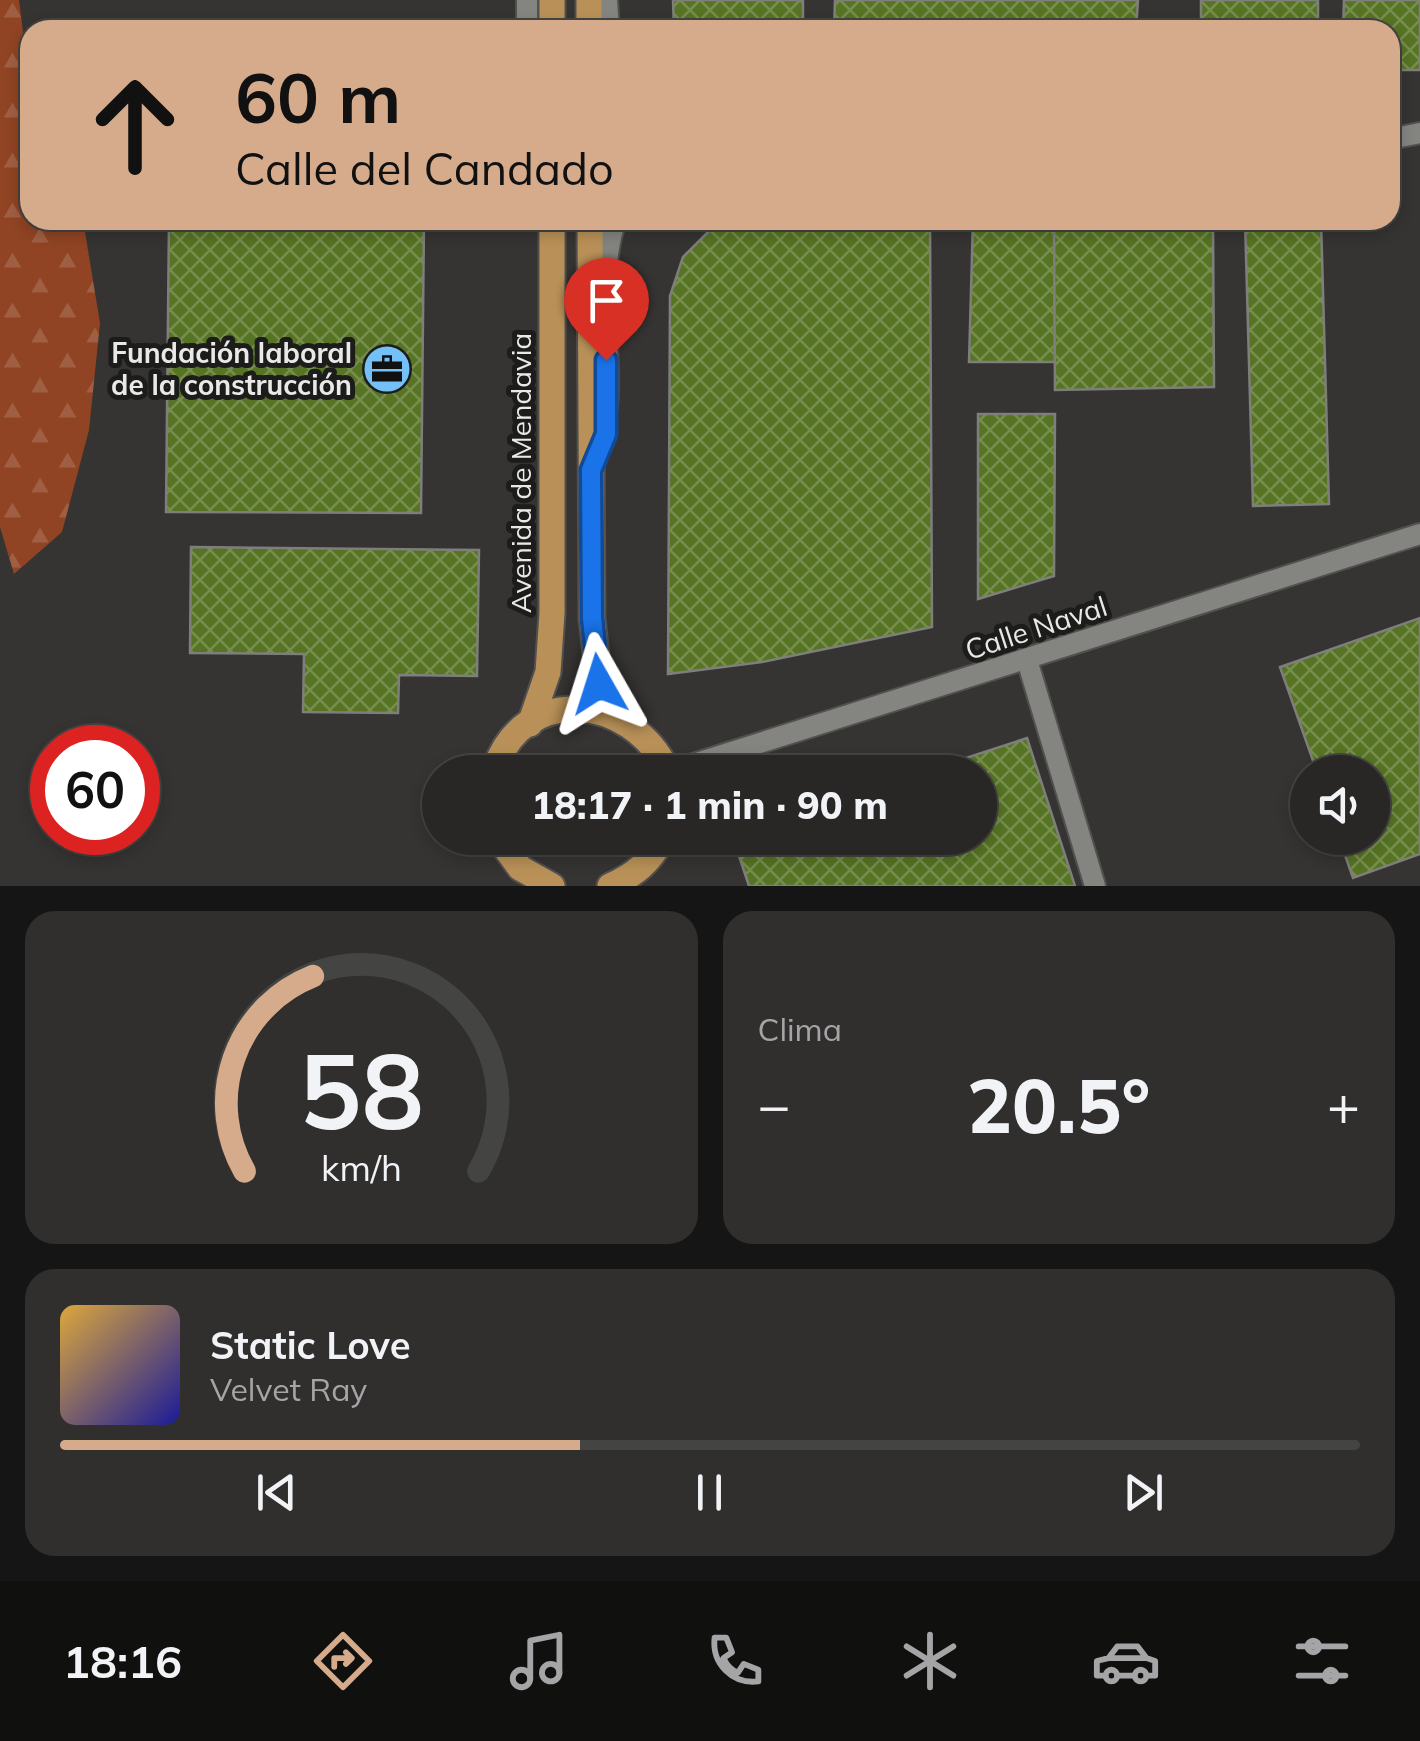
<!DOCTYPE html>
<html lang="es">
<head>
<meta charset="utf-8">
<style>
  :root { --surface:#282726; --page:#302f2e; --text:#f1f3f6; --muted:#a5a5a7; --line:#444443; --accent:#d6ab8b }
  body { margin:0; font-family:Mulish,sans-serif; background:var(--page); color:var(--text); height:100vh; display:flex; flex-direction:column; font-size:38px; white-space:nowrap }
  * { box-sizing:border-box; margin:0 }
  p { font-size:32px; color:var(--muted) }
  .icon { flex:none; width:55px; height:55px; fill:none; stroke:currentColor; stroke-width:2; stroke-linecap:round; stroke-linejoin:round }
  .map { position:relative; height:886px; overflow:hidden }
  .side { display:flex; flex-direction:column; gap:25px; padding:25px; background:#161515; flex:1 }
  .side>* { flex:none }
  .hud { position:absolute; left:20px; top:20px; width:1380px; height:210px; border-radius:30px; box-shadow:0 5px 15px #0003,0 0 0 2px var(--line); background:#d6ab8b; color:#111; overflow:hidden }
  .tools { position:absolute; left:1290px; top:755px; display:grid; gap:20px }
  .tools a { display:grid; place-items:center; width:100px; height:100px; border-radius:50%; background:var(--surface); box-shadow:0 5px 15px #0003,0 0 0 2px var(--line); font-size:50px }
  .speed { position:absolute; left:30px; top:725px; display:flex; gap:20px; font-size:50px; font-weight:700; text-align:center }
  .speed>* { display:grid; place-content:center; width:130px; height:130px; border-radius:50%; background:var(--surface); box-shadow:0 5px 15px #0003,0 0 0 2px var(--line); line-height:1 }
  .speed .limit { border:15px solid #d22; background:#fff; color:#111 }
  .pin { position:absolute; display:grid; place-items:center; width:85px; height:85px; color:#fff; margin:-102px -42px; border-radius:50% 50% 50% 0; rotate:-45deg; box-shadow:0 0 10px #0007 }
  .pin .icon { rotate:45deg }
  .me { position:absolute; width:110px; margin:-55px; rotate:354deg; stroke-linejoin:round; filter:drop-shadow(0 0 8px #0008) }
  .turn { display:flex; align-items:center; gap:35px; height:210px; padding:0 50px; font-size:45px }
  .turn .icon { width:130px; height:130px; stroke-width:2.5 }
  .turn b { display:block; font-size:70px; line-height:85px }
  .big { font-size:75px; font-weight:800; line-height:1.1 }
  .side .card { flex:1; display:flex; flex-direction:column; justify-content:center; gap:15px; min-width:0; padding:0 35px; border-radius:30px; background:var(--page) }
  .side .dial { align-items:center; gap:0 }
  .dial svg { height:260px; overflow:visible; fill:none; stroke:var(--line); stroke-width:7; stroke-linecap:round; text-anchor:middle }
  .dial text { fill:var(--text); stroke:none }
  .song { display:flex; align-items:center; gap:30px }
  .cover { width:120px; height:120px; border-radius:15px; background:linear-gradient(135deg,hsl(40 70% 55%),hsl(240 70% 35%)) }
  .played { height:10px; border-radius:5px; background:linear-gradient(90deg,var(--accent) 40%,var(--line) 40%) }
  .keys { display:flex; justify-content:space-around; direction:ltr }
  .heat { display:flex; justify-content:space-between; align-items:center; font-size:55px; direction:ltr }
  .side .tiles { flex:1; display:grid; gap:25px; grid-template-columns:1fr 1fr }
  .card:last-child { grid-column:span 2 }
  .trip { position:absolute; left:422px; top:755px; width:575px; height:100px; border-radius:50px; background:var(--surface); box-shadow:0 5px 15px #0003,0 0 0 2px var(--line); font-weight:800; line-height:100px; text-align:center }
  .tab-bar { display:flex; height:160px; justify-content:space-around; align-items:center; background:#10100f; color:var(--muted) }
  .tab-bar .icon { width:70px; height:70px }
  .tab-bar .active { color:var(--accent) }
  .tab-bar b { font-size:45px; color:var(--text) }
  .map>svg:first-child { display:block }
  .forest { fill:url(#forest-firs) }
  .building { fill:url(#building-cross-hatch); stroke:#7e7f7c; stroke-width:2.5 }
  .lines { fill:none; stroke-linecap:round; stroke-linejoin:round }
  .street-casing { stroke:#52514f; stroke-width:24 }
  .primary-casing { stroke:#52514f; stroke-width:29 }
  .street { stroke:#848481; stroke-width:20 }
  .primary { stroke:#b99158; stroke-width:25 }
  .route-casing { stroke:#114b97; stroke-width:25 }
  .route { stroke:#1a73e8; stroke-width:18 }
  .labels { text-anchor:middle; stroke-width:10; stroke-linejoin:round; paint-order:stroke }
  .poi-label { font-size:28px; font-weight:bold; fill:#eae9e8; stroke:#1c1c1b; text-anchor:end }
  .street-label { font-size:28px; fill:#eae9e8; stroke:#1c1c1b }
</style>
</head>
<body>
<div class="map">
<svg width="1420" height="886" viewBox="0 0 1420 886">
  <defs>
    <pattern id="forest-firs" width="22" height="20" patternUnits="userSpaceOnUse" patternTransform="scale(2.5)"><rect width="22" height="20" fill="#904423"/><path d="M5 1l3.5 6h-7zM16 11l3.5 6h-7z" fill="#a05f43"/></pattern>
    <pattern id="building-cross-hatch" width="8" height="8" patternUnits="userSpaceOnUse" patternTransform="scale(2.5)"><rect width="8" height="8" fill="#567423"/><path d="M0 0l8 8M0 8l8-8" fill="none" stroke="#778e4e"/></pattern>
  </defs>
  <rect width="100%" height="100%" fill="#353432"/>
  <polygon class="forest" points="0,0 19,0 30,88 30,220 83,220 100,323 89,430 62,532 14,574 0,527"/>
  <g class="building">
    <polygon points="673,0 803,0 803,30 674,30"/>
    <polygon points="835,0 1138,0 1136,30 834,30"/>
    <rect x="1201" y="0" width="117" height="30"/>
    <polygon points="1344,0 1420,0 1420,70 1390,70 1390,30 1343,30"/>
    <polygon points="169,220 424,220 421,513 166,512"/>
    <polygon points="720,220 930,220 932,627 762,662 668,674 670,296 683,257"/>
    <polygon points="973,220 1054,220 1055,362 969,362"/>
    <polygon points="1054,220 1213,220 1214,387 1055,390"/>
    <polygon points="1245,220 1321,220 1329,504 1253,506"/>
    <polygon points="978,414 1055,414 1054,576 978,599"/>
    <polygon points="191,547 479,550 477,676 399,675 398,713 303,712 304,654 190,653"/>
    <polygon points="1420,618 1420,854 1353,878 1339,838 1372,838 1372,772 1317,772 1280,667"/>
    <polygon points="1027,738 1075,886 749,886 733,838 980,838 980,772 923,772"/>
  </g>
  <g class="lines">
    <g class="street-casing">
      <g id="street">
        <polyline points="607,0 609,30"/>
        <polyline points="527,30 527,0"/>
        <polyline points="1390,139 1420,133"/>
        <path d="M594,463c32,-75 -5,-165 22,-243"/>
        <polyline points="1027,660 1095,886"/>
        <polyline points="668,772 1420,534"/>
      </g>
    </g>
    <g class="primary-casing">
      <g id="primary">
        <polyline points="552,0 552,30"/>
        <polyline points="589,0 589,30"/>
        <polyline points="590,220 592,618 599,684 621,717"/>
        <polyline points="530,724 548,672 552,613 552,220"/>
        <path d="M494,772c27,-89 138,-79 174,0"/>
        <polyline points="498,838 520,868 552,886"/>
        <path d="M610,886c25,-11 40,-24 53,-48"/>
      </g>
    </g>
    <use href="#street" class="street"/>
    <use href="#primary" class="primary"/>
  </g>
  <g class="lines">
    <g class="route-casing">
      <polyline id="route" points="599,684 592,618 591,470 606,434 606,360"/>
    </g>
    <use href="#route" class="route"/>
  </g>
  <defs>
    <g id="office-disc" transform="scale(2.5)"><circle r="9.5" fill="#73c1f6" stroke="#1c1c1b"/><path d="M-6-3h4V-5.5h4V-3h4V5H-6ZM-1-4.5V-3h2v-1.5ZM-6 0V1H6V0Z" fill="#111"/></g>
  </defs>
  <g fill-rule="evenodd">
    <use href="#office-disc" x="387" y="369"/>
  </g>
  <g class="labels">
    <g class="poi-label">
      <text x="352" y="363">Fundación laboral<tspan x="352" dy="32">de la construcción</tspan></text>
    </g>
    <g class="street-label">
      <text transform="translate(521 473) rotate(-90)" y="10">Avenida de Mendavia</text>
      <text transform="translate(1036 628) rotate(-18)" y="10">Calle Naval</text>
    </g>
  </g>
</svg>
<div class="tools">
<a><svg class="icon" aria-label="sound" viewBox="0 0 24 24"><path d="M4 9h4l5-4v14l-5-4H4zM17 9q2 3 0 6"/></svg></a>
</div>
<div class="speed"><div class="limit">60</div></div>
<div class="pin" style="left:606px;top:360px;background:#d93025"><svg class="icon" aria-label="arrive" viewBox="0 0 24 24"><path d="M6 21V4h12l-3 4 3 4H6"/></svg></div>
<svg class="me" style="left:599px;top:684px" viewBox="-20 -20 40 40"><path d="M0-17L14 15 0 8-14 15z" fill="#1a73e8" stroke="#fff" stroke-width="4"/></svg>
<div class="trip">18:17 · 1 min · 90 m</div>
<div class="hud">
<div class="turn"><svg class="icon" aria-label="ahead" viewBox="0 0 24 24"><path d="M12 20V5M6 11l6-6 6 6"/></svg><div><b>60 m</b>Calle del Candado</div></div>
</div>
</div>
<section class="side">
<div class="tiles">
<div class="card dial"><svg viewBox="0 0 100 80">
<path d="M14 69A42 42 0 1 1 86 69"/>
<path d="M14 69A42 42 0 0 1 35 9" stroke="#d6ab8b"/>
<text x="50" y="56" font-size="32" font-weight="700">58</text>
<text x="50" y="72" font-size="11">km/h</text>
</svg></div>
<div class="card"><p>Clima</p>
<div class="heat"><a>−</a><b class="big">20.5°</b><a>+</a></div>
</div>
<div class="card">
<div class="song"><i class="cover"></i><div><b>Static Love</b><p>Velvet Ray</p></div></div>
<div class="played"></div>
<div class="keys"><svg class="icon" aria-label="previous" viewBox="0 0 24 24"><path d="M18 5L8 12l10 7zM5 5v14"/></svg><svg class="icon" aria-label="pause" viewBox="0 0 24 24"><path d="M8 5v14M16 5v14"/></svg><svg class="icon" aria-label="next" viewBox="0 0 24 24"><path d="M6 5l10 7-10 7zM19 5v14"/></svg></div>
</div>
</div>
</section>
<nav class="tab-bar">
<b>18:16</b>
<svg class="icon active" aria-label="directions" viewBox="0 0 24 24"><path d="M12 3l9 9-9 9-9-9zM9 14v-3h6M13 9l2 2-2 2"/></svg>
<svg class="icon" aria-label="music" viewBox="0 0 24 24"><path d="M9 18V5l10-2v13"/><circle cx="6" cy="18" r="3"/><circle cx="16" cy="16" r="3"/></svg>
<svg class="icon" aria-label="phone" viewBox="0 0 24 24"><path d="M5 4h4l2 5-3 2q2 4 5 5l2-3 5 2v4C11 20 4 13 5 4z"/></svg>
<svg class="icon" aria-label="climate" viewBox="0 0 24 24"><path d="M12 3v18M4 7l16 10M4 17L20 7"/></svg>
<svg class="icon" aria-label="car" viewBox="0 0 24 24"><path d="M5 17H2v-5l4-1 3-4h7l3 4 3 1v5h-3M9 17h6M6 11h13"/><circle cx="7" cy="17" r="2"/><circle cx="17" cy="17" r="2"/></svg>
<svg class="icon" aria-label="filters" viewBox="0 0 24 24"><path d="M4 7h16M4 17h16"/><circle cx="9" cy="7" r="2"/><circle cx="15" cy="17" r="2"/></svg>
</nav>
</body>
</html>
